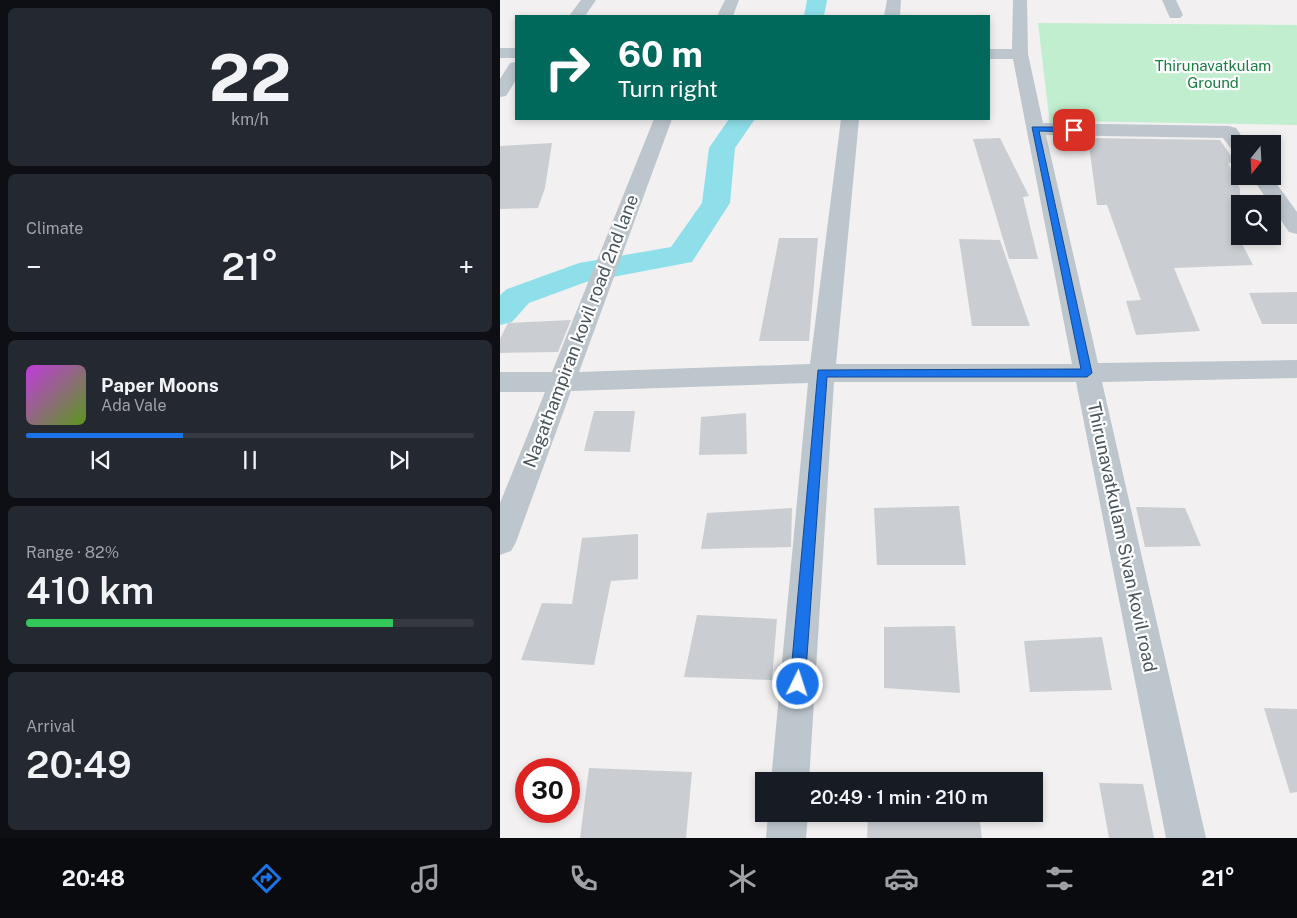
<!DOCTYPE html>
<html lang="en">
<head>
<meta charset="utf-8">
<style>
  :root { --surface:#171b24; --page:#242831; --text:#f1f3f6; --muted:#9ea1a6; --line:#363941; --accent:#1a73e8 }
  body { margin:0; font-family:"Public Sans",sans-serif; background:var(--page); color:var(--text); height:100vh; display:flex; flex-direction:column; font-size:19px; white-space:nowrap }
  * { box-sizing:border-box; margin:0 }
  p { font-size:16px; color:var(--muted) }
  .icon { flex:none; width:28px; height:28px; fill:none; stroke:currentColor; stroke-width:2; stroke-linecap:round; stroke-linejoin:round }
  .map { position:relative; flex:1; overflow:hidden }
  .details { display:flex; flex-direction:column; gap:8px; padding:8px; background:#0d0f14; width:500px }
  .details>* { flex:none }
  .guide { position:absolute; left:15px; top:15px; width:475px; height:105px; border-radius:0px; box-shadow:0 2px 8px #0003; background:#00695c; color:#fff; overflow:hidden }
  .needle { width:32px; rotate:198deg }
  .tools { position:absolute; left:731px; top:135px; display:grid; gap:10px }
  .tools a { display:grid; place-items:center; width:50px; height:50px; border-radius:0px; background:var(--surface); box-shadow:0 2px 8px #0003; font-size:25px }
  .speed { position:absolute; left:15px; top:758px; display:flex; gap:10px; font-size:25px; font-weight:700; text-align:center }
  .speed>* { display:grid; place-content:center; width:65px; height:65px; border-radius:50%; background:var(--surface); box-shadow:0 2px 8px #0003; line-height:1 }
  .speed .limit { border:8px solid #d22; background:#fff; color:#111 }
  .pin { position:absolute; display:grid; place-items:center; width:42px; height:42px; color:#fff; margin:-21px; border-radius:10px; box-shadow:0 2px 8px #0006 }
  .me { position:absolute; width:55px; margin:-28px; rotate:4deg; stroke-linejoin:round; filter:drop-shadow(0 0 4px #0008) }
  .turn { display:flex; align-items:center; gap:18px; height:105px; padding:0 20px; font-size:22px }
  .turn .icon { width:65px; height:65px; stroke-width:2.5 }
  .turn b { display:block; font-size:35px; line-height:42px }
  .big { font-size:38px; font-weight:600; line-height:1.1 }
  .details .card { flex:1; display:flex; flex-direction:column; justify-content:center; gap:8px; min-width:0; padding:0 18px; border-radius:8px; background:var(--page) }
  .details .dial { align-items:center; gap:0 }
  .dial b { font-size:65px; line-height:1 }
  .song { display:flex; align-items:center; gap:15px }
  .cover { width:60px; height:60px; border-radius:8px; background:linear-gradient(135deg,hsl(290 70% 55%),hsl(90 70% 35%)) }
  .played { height:5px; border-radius:2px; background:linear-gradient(90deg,var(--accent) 35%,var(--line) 35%) }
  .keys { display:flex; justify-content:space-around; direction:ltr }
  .heat { display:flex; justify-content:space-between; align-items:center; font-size:28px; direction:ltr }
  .charge { height:8px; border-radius:4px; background:linear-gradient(90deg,#34c759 82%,var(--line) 0) }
  .trip { position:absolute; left:255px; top:772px; width:288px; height:50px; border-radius:0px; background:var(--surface); box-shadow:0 2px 8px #0003; font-weight:600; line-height:50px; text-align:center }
  .tab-bar { display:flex; height:80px; justify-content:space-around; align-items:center; background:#090b0e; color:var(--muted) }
  .tab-bar .icon { width:35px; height:35px }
  .tab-bar .current { color:var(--accent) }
  .tab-bar b { font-size:22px; color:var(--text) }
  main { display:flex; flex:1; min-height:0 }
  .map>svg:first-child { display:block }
  .green { fill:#c0eece }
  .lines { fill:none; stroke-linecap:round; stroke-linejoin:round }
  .canal { fill:#8fdfea; fill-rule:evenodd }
  .building { fill:#caced2 }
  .street { fill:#bcc6cc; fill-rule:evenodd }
  .route { fill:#1a73e8; stroke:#114b97 }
  .labels { text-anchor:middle; stroke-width:4.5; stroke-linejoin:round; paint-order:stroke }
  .far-park-label { font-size:15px; fill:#1a7e43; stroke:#fff }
  .street-label { font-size:18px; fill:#48555d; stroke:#fff }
</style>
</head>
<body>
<main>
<section class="details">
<div class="card dial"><b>22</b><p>km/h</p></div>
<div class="card"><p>Climate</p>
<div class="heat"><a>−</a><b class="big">21°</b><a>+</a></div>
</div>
<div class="card">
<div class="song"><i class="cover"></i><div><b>Paper Moons</b><p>Ada Vale</p></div></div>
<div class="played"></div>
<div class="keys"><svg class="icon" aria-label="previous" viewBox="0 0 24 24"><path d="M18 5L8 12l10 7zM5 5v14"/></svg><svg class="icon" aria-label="pause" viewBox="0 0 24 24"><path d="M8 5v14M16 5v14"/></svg><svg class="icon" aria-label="next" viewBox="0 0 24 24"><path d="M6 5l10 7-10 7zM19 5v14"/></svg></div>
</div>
<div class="card"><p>Range · 82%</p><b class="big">410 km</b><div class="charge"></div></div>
<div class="card"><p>Arrival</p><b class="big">20:49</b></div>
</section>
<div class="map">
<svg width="797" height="838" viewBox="0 0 797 838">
  <rect width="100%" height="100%" fill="#f2f0f0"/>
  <polygon class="green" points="538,23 797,25 797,125 569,121 550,124"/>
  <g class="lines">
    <g class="canal">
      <polygon points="307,0 327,0 324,16 304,16"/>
      <polygon points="229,119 255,119 235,148 230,203 192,262 86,282 29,303 12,322 0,325 0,295 7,289 79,263 171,247 202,203 209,148"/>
    </g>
  </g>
  <g class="building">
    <polygon points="500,138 529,196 523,197 538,259 509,259 473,139"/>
    <polygon points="588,138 720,140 736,163 728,163 740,189 740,240 753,265 674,268 700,331 636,335 626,301 641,300 607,205 597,205"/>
    <polygon points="52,143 45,188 38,208 0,209 0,146"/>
    <polygon points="279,238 318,238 309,341 259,341"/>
    <polygon points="459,239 500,240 530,326 472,326"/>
    <polygon points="797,292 797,324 762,324 749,293"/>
    <polygon points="71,320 58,352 0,353 0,339 8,323"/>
    <polygon points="94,411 135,411 130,452 84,451"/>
    <polygon points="246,413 247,454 199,455 201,417"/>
    <polygon points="459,506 466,565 377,565 374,508"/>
    <polygon points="636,507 685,508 701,546 645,547"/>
    <polygon points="292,508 291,547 201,549 207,513"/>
    <polygon points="138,534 138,579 111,581 94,665 21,660 42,603 72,604 82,538"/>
    <polygon points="197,615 277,619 272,680 184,677"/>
    <polygon points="455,626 460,693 384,688 384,627"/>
    <polygon points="602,637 612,690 530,692 524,641"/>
    <polygon points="764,708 797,709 797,792 790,793"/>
    <polygon points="89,768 192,772 186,838 80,838"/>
    <polygon points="599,783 643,784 654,838 609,838"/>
    <polygon points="368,814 479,814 482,838 367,838"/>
  </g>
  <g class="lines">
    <g class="street">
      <polygon points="81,0 96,0 85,16 69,16"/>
      <polygon points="225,0 239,0 233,16 217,16"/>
      <polygon points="387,0 401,0 400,16 384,16"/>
      <polygon points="513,0 527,0 528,54 543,123 729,126 736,128 747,144 740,144 740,153 733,151 723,138 546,135 598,363 797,360 797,378 602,382 706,838 666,838 576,382 334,382 309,781 271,781 308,383 71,391 16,542 11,551 0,555 0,503 45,392 0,392 0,372 52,372 154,119 172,119 79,372 310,364 341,119 359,119 336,364 572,364 513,59 489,59 489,49 512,49"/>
      <polygon points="662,0 676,0 683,15 680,18 670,18"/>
      <rect x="0" y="48" width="16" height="10"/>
      <polygon points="16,62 16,80 6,96 0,97 0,79 10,63"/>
      <polygon points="751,176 771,176 797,212 797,234 789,232 772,207 772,204 770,204"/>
      <polygon points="268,814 308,814 306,838 266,838"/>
    </g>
  </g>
  <polygon class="route" points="532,127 574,127 577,130 574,132 539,131 592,373 587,377 327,377 305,684 303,689 298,691 293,689 290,684 318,370 581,369"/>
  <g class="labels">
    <g class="far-park-label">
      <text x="713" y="71">Thirunavatkulam<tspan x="713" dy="17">Ground</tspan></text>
    </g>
    <g class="street-label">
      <text transform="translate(81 331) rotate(-69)" y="6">Nagathampiran kovil road 2nd lane</text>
      <text transform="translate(622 537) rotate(78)" y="6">Thirunavatkulam Sivan kovil road</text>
    </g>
  </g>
</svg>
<div class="tools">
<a><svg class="needle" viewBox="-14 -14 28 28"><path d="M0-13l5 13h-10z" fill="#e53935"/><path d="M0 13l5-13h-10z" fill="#9ea1a6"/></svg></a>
<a><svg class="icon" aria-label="search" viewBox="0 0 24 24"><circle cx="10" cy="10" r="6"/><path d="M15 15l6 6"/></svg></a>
</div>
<div class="speed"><div class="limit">30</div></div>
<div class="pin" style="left:574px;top:130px;background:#d93025"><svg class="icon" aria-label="arrive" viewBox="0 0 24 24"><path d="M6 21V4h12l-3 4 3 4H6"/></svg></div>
<svg class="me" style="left:298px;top:684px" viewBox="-20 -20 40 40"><circle r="17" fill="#1a73e8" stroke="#fff" stroke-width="3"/><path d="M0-11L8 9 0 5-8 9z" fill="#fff"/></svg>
<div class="trip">20:49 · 1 min · 210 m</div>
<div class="guide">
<div class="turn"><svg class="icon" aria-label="right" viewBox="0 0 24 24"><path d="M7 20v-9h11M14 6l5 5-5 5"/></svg><div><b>60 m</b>Turn right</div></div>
</div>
</div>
</main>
<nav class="tab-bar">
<b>20:48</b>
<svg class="icon current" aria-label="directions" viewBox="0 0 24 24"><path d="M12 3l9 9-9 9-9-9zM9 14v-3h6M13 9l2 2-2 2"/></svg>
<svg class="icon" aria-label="music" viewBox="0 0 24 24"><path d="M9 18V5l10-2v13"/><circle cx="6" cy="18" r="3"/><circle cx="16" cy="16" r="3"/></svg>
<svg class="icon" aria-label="phone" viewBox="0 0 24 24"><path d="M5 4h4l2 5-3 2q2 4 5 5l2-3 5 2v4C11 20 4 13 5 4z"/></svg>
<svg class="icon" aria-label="climate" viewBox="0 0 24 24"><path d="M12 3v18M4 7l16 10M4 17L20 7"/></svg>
<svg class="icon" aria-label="car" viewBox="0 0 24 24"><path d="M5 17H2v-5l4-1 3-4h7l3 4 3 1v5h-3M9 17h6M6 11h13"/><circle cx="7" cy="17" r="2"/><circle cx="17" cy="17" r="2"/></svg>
<svg class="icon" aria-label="filters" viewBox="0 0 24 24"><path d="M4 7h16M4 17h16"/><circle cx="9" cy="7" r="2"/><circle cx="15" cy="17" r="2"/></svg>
<b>21°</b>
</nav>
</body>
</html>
